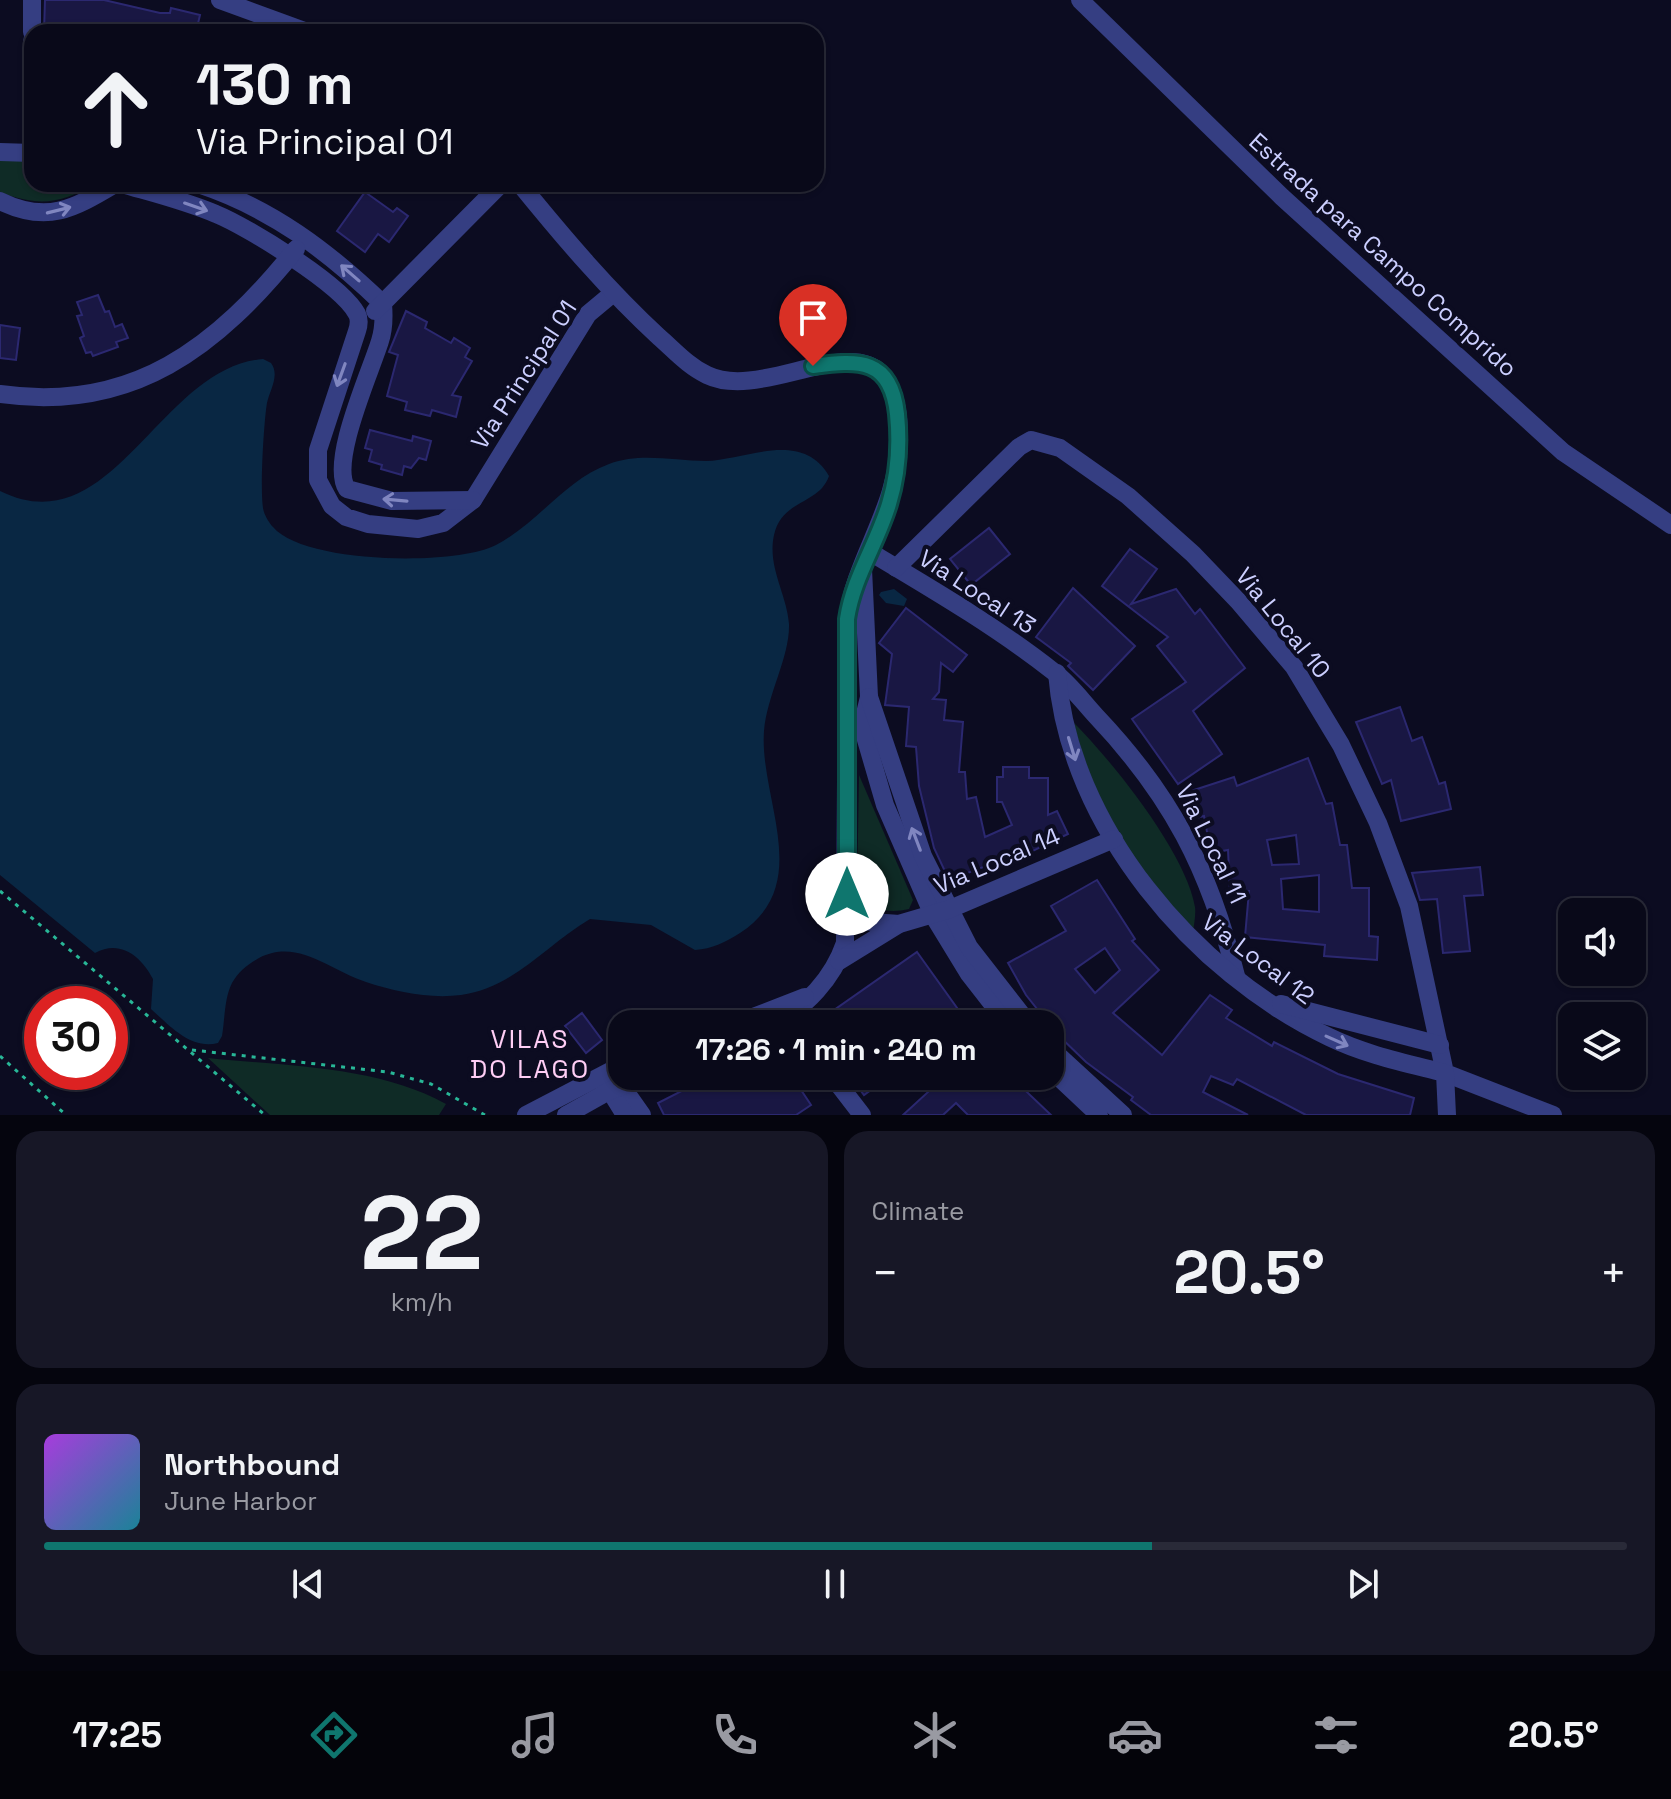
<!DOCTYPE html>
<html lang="en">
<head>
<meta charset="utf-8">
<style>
  :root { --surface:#090919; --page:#171726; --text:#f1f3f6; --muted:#999aa2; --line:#292a38; --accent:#0f766e }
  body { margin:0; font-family:"Space Grotesk",sans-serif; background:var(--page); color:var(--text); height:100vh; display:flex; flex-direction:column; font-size:30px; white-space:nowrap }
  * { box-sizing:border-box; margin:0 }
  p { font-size:26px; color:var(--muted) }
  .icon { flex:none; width:44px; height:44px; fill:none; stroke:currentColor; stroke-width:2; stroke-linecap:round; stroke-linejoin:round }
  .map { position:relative; height:1115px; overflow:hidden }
  .drawer { display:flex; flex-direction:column; gap:16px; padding:16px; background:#05050e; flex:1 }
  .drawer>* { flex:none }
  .top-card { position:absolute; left:24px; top:24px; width:800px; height:168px; border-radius:24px; box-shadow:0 2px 6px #0004,0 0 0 2px var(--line); background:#090919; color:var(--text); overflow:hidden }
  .controls { position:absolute; left:1558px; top:898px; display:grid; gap:16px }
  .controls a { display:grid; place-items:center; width:88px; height:88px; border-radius:16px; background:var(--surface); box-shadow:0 2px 6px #0004,0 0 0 2px var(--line); font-size:40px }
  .speed { position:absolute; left:24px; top:986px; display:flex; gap:16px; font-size:40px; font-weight:700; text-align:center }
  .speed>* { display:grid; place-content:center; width:104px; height:104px; border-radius:50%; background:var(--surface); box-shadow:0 2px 6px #0004,0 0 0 2px var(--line); line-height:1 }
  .speed .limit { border:12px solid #d22; background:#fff; color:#111 }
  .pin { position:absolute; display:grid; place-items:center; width:68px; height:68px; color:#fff; margin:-82px -34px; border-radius:50% 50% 50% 0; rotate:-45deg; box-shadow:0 0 8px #0007 }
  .pin .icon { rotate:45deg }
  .me { position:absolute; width:88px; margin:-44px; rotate:0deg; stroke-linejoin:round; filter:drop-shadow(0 0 6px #0008) }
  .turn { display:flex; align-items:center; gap:28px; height:168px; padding:0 40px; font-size:36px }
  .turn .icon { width:104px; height:104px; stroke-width:2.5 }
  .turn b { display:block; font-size:56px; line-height:68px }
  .big { font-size:60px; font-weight:700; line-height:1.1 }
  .drawer .card { flex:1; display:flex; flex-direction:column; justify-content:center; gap:12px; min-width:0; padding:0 28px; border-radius:24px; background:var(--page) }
  .drawer .dial { align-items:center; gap:0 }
  .dial b { font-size:104px; line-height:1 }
  .song { display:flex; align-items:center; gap:24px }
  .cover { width:96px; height:96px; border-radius:12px; background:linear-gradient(135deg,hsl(280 70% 55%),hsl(190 70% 35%)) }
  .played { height:8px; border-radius:4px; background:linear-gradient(90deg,var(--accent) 70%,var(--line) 70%) }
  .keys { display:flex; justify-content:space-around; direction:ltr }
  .heat { display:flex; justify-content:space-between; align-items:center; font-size:44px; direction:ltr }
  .drawer .tiles { flex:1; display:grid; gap:16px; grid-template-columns:1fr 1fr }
  .card:last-child { grid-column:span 2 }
  .trip { position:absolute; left:608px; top:1010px; width:456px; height:80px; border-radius:24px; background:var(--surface); box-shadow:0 2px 6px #0004,0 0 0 2px var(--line); font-weight:700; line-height:80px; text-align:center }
  .tab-bar { display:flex; height:128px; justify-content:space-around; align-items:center; background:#04040a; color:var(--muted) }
  .tab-bar .icon { width:56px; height:56px }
  .tab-bar .selected { color:var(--accent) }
  .tab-bar b { font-size:36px; color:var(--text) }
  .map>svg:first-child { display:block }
  .green { fill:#0f2b26 }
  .water { fill:#092743 }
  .building { fill:#191743; stroke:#2b2870; stroke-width:2; fill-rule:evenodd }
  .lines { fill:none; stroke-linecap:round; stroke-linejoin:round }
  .path { stroke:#28b797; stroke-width:3; stroke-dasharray:4 6; stroke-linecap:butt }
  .minor { stroke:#353e82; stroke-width:18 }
  .oneway { stroke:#8086c0 }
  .route-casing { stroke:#0a4d48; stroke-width:20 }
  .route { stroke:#0f766e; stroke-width:14 }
  .labels { text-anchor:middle; stroke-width:8; stroke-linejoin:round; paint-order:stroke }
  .street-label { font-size:24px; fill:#cccfff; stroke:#0c0c21 }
  .neighbourhood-label { font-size:26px; letter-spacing:2px; fill:#ffcef5; stroke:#0c0c21 }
</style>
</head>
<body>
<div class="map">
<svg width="1671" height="1115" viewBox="0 0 1671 1115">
  <rect width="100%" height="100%" fill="#0c0c21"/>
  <g class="green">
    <path d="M0,159l32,1v24h64c-37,20 -57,23 -96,8z"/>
    <path d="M1074,723c39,39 112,130 121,184 1,8 -1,17 -2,25 -54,-62 -100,-127 -119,-209z"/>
    <path d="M859,775l54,125 -4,9c-20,5 -40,1 -52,-16z"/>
    <path d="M208,1058c77,8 170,8 238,46l-7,11h-169z"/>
  </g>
  <g class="water">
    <path d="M263,359l8,4c9,12 -1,27 -4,40 -3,16 -8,96 -3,109 1,4 6,12 9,15 31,37 183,39 223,18 42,-22 69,-65 113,-81 32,-12 64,-3 97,-3 39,-1 96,-32 123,15 -10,29 -47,23 -55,59 -7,32 13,59 15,89 1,33 -22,71 -25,107 -5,68 51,153 -24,202 -14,9 -28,16 -45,17l-44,-25 -61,-6c-43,25 -76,69 -129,76 -31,4 -65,-3 -95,-13 -37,-12 -68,-44 -107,-24 -11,6 -21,14 -27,25 -8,16 -7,36 -10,53l-4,7c-27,7 -48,-17 -67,-34l2,-30c-12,-23 -33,-40 -58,-26l-95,-78v-384c113,56 159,-124 263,-132z"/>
    <polygon points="894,589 907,599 904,606 886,603 879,595 881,592"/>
  </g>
  <g class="building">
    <polygon points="45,0 104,0 160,13 170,13 171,8 200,15 196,32 110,32 92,28 92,32 44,32"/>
    <polygon points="365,192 393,212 397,208 408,216 389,242 378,234 365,252 337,231"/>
    <polygon points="98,295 105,312 109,311 115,327 122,324 128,338 116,342 118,347 93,356 91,352 86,353 80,338 84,336 77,316 82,315 77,302"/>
    <polygon points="406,311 427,322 425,328 451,343 454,338 470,348 465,357 472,361 452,395 461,397 456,417 432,410 430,416 405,410 407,402 387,396 398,355 389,352"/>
    <polygon points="0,325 20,328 16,360 0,358"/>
    <polygon points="370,430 412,441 413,436 431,441 426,460 419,458 411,468 404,466 402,475 381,469 382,465 369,461 372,450 365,448"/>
    <polygon points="989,528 1010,554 971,585 950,559"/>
    <polygon points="1130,549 1157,569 1131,604 1176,589 1195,614 1200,609 1245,668 1193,711 1222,754 1178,784 1132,719 1186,682 1157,646 1168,637 1102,586"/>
    <polygon points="1073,588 1135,646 1093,690 1068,666 1071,663 1036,637"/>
    <polygon points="906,608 967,655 953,672 941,663 939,692 933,699 946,700 944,720 963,722 959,772 965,772 967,799 976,797 985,837 1012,825 1002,802 997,802 997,777 1003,777 1003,767 1029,767 1029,778 1048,778 1048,815 1057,811 1068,834 1016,859 1015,855 949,880 934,848 919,786 916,747 906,746 909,707 885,705 892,654 879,643"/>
    <polygon points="1400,707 1412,741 1422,737 1439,784 1445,782 1451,809 1401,821 1391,780 1382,784 1356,722"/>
    <path d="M1308,758l18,46 6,-1 8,42h7l5,43h17v48l9,1 -1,23 -53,-4 1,-11 -80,-8 4,-46 -19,1 -2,-42 -17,3 -7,-37 -8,2 -8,-26 46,-15 3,9zM1296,835l3,29 -27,1 -5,-25zM1319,875v37l-36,-3 -2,-30z"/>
    <polygon points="1480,867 1483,895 1464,896 1470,951 1443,953 1437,899 1420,900 1412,873"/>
    <path d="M1097,880l38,59 -3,2 27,29 -46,43 49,42 48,-60 22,15 -6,8 46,28 2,-4 64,32 76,24 -4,17h-104l-69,-36 -4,6 -22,-9 -8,16 45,23h-97l-20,-15 2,-3 -47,-35 -29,-28 -31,-39 -18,-32 58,-32 -15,-25zM1105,948l15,22 -25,23 -20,-24z"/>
    <polygon points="917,952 965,1019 958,1024 814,1024"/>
    <polygon points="582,1013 602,1040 586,1053 565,1026"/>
    <polygon points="726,1076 780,1076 786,1087 795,1081 811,1105 796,1115 664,1115 658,1103 707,1078 710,1084"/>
    <polygon points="850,1076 890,1076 864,1095"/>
    <polygon points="934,1076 1010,1076 1051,1115 968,1115 956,1103 943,1115 903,1115 939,1082"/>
  </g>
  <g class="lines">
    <g class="path">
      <polyline points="0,891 265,1115"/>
      <polyline points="192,1050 388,1072 431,1084 485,1115"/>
      <polyline points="0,1056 66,1115"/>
    </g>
    <g class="minor">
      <polyline points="220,0 307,32"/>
      <polyline points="1080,0 1282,197 1563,452 1671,525"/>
      <polyline points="32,32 32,0"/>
      <polyline points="0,152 32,153"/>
      <polyline points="31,153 32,41"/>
      <path d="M122,184c31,9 64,17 94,30 32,13 126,71 141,100 3,6 2,11 0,17l-39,119v30l14,26 14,11 22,7 50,5 25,-6 30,-23 115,-186 24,-20"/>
      <path d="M198,184c73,24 130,67 185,120 1,12 1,25 -3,37 -9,30 -51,121 -33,148l45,12 81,-1"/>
      <path d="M520,184c44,54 88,106 139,153 15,13 29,29 48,38 68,33 193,-84 192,64 0,68 -43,116 -52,180l-2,324c-12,35 -39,65 -73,81"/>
      <path d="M0,201c47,23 73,8 115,-17"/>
      <polyline points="375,311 501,184"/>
      <path d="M0,394c133,19 217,-47 296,-145"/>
      <path d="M870,552c62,37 127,75 184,120 16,12 29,30 42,44 75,79 114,154 140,260"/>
      <polyline points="896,568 1019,447 1031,440 1060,448 1128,496 1193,554 1238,601 1294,667 1341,745 1378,823 1409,906 1445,1073 1553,1115"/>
      <polyline points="863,569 869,697 862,726 885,805 933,915 969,974 1008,1024"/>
      <path d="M1057,673c12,153 137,300 272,364 37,18 77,26 116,36l2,42"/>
      <polyline points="869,697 923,856 969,947 1029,1024"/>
      <polyline points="846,920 899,924"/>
      <polyline points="839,961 899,924 950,909 1114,839"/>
      <polyline points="1281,1004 1440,1045"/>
      <polyline points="735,1024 805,997"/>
      <polyline points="1050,1048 1123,1115"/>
      <polyline points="1050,1069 1099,1115"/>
      <polyline points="832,1076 862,1115"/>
      <polyline points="616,1078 642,1115"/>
      <polyline points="604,1081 625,1115"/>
      <polyline points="526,1115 622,1065"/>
      <polyline points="566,1115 609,1091 649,1076"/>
    </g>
  </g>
  <defs><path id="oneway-shaft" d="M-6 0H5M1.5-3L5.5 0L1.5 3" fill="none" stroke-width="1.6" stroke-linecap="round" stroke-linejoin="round" transform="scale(2)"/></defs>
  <g class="oneway">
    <use href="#oneway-shaft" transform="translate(196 207) rotate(19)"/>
    <use href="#oneway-shaft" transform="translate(59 210) rotate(-14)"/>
    <use href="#oneway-shaft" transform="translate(350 273) rotate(-139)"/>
    <use href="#oneway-shaft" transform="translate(341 375) rotate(110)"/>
    <use href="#oneway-shaft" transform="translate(395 500) rotate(-175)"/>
    <use href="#oneway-shaft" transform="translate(1072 749) rotate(73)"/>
    <use href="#oneway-shaft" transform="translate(916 839) rotate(-111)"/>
    <use href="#oneway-shaft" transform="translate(1337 1041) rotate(24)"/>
  </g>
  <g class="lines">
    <g class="route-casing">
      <path id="route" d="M813,366c46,-6 78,-8 84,48 3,30 1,61 -8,90 -12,40 -36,74 -42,115v275"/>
    </g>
    <use href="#route" class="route"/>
  </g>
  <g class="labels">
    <g class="street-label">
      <text transform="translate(1383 255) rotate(42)" y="8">Estrada para Campo Comprido</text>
      <text transform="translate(524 375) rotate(-57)" y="8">Via Principal 01</text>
      <text transform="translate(977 592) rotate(33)" y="8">Via Local 13</text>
      <text transform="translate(1283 623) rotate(51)" y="8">Via Local 10</text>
      <text transform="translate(1211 844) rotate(64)" y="8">Via Local 11</text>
      <text transform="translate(997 861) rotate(-23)" y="8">Via Local 14</text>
      <text transform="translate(1258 959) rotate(37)" y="8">Via Local 12</text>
    </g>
    <g class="neighbourhood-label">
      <text x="530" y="1048">VILAS<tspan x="530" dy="30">DO LAGO</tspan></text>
    </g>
  </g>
</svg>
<div class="controls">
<a><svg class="icon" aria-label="sound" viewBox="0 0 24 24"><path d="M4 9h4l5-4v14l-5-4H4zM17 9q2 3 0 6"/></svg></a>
<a><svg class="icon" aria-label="layers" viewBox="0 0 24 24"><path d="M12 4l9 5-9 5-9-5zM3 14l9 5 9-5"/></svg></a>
</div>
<div class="speed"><div class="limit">30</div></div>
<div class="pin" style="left:813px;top:366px;background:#d93025"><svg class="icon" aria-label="arrive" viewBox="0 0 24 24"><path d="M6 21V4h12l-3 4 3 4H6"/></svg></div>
<svg class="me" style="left:847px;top:894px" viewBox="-20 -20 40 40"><circle r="19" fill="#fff"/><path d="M0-13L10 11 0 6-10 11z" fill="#0f766e"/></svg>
<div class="trip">17:26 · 1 min · 240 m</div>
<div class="top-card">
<div class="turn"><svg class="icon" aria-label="ahead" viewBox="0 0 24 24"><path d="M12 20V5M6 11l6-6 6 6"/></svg><div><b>130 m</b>Via Principal 01</div></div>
</div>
</div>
<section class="drawer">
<div class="tiles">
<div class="card dial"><b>22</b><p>km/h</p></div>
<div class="card"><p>Climate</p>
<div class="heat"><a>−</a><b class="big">20.5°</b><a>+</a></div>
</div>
<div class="card">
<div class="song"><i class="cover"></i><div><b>Northbound</b><p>June Harbor</p></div></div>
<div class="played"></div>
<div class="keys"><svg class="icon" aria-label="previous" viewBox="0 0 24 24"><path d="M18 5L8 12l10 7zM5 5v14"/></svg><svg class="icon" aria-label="pause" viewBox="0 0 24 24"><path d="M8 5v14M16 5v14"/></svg><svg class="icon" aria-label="next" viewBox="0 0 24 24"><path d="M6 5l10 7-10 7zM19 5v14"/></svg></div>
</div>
</div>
</section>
<nav class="tab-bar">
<b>17:25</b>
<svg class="icon selected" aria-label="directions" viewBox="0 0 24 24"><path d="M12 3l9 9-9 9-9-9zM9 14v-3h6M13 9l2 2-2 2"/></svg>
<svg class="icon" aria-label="music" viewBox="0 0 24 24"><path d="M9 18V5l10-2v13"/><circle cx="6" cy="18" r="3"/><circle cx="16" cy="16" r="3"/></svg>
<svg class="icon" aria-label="phone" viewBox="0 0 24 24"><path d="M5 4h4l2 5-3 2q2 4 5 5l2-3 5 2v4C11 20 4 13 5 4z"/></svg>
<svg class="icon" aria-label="climate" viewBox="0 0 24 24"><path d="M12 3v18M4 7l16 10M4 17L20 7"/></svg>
<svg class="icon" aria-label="car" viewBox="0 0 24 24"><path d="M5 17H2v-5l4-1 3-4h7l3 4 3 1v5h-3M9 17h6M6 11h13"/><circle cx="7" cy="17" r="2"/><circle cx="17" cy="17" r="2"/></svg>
<svg class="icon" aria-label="filters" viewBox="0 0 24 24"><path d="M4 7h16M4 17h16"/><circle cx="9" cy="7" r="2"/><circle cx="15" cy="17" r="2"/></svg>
<b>20.5°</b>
</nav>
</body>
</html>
